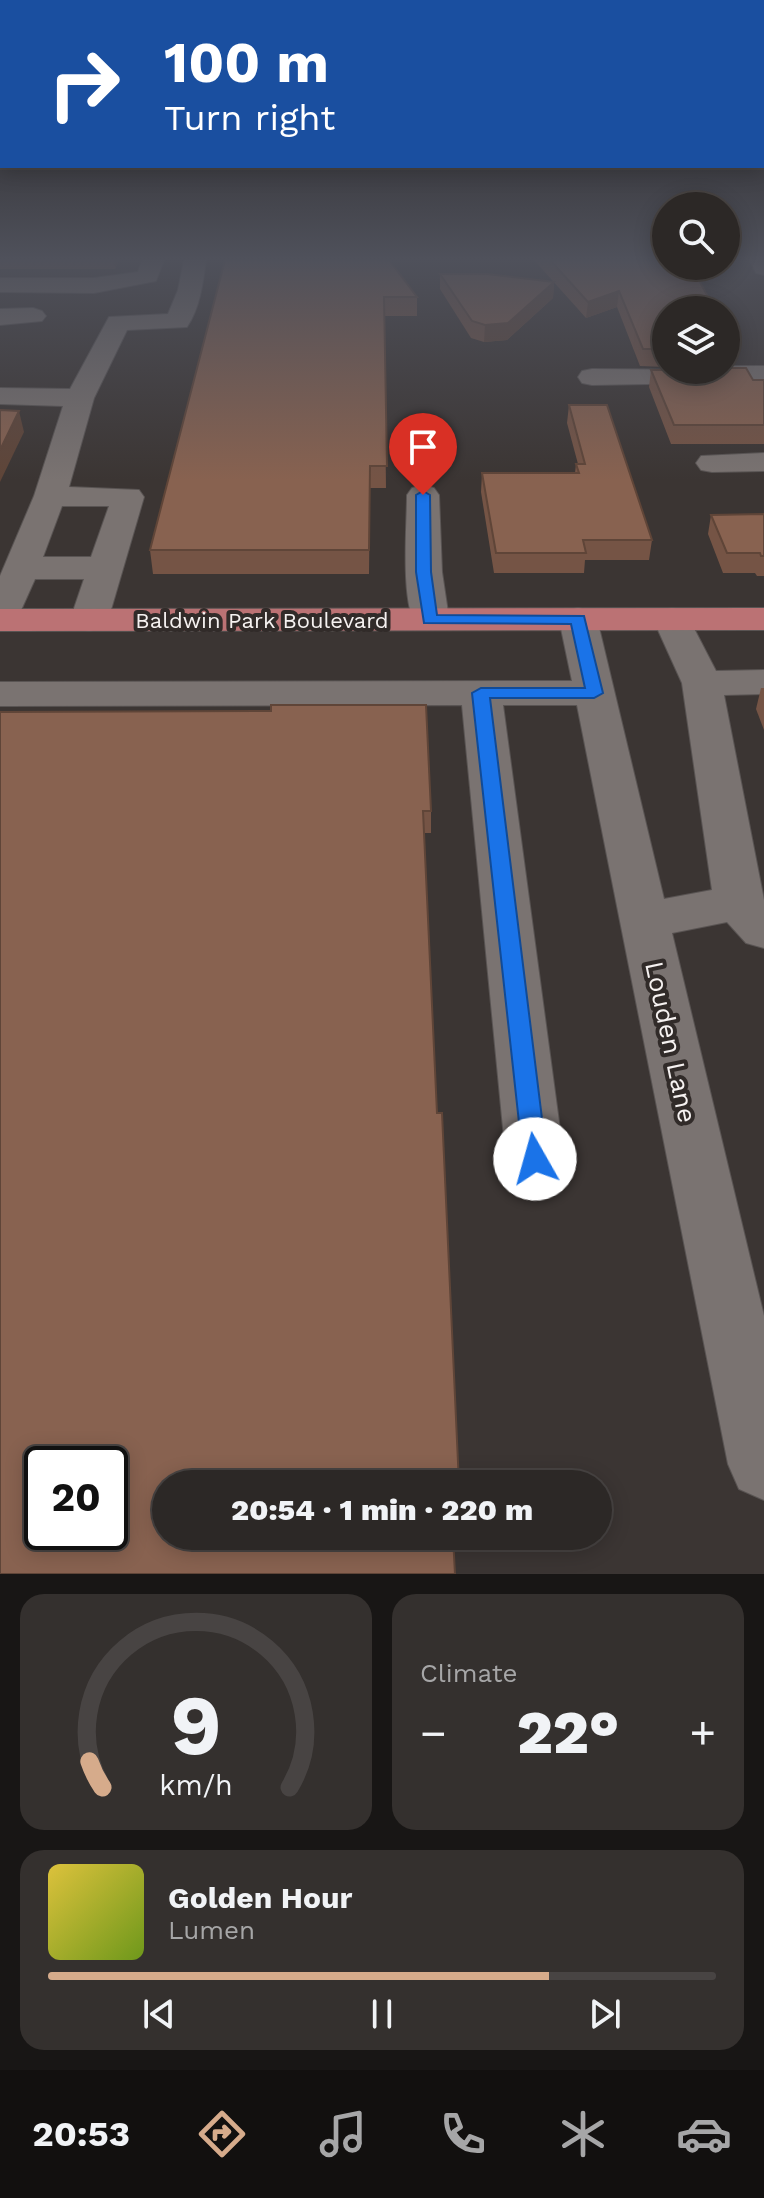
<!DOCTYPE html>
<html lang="en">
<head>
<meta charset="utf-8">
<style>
  :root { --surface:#2c2826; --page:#34302e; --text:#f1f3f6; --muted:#a6a6a7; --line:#484443; --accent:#d6ab8b }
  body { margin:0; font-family:"Work Sans",sans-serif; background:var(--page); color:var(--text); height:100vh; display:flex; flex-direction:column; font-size:30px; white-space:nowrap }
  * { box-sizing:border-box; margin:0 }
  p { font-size:26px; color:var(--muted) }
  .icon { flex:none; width:44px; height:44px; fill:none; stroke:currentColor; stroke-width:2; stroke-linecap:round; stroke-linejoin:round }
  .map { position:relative; height:1574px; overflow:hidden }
  .details { display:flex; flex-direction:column; gap:20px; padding:20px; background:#181615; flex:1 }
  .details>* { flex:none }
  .top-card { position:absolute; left:0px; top:0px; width:764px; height:168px; box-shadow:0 4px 20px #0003,0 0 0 2px var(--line); background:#1a4fa0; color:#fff; overflow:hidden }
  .fabs { position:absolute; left:652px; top:192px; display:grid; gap:16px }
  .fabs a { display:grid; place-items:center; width:88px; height:88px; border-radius:50%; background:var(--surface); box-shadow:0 4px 20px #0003,0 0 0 2px var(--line); font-size:40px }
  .speed { position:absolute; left:24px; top:1446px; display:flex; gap:16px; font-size:40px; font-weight:700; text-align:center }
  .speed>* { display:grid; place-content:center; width:104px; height:104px; border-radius:50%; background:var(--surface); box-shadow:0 4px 20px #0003,0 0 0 2px var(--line); line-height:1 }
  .speed .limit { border:4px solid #111; border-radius:12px; background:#fff; color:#111 }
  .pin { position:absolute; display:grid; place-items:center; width:68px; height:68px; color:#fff; margin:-82px -34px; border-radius:50% 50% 50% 0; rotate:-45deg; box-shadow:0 0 8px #0007 }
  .pin .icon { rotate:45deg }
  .me { position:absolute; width:88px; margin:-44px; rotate:353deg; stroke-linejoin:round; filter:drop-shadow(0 0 6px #0008) }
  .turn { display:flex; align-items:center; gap:28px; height:168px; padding:0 32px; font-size:36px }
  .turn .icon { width:104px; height:104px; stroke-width:2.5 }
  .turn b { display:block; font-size:56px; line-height:68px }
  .big { font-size:60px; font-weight:800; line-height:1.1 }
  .details .tile { flex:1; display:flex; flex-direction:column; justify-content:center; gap:12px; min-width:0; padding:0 28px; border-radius:24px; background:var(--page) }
  .details .dial { align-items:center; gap:0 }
  .dial svg { height:208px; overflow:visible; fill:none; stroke:var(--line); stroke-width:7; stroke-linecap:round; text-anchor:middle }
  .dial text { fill:var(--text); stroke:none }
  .song { display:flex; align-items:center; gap:24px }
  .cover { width:96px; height:96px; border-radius:12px; background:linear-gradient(135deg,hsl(50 70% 55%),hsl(80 70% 35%)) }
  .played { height:8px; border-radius:4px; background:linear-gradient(90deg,var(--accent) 75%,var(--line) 75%) }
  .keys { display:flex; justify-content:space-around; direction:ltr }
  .heat { display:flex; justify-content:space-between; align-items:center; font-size:44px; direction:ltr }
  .details .tiles { flex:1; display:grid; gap:20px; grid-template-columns:1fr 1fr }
  .tile:last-child { grid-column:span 2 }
  .trip { position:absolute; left:152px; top:1470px; width:460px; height:80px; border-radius:40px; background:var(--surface); box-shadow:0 4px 20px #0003,0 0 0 2px var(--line); font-weight:800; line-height:80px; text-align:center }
  .menu { display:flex; height:128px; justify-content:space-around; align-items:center; background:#12100f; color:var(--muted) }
  .menu .icon { width:56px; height:56px }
  .menu .active { color:var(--accent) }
  .menu b { font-size:36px; color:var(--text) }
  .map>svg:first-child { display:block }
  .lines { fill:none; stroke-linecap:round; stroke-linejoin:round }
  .minor-casing { stroke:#595453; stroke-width:2 }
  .major-casing { stroke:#595453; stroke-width:2 }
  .minor { fill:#7a7371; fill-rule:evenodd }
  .major { fill:#bb7274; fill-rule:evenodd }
  .wall { fill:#755445 }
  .shaded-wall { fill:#5f4538 }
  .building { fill:#886250; stroke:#5f4538; stroke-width:2; fill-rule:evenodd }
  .route { fill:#1a73e8; stroke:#114b97; stroke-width:2 }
  .labels { text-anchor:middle; stroke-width:8; stroke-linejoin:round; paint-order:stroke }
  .street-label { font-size:22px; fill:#f6f2f1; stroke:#312b29 }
  .near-street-label { font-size:26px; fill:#f6f2f1; stroke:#312b29 }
</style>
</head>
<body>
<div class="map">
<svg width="764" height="1574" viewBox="0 0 764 1574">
  <rect width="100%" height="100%" fill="#3b3533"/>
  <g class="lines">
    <g class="minor-casing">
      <g id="minor">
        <polygon points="142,260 164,260 156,281 94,293 0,292 0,278 94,278 138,272"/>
        <path d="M184,260h22c-3,23 -6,48 -19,67l-60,3 -33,68 -25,89 70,3 5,7 -36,123 -6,8 -13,3 -13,-3 -6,-8 14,-41h-49l-22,49 -13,3v-55l34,-80 29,-90 -63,-2v-16l70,1 39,-72 59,-3 10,-24zM62,506h47l-18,51h-48z"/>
        <polygon points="750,260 764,260 764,275 756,273"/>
        <polygon points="33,308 42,311 46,316 42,321 0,325 0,309"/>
        <polygon points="726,366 764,366 764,382 592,385 582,383 578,377 582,371 592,369 726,370"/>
        <polygon points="764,453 764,471 712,472 701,470 696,463 701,456"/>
        <path d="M423,485l11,3 5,7 3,77 7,47 -6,8 -13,3 -13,-3c-17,-24 -10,-101 -10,-132l5,-7z"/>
        <polygon points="578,608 591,611 597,619 664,899 712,890 682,683 653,619 659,611 672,608 685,611 716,671 764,670 764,694 724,695 764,900 764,948 746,943 727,922 672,933 764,1316 764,1500 739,1489 728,1464 577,705 503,705 564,1159 556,1177 535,1184 514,1177 506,1159 462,705 0,706 0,682 572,681 559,619 565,611"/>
      </g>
    </g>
    <g class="major-casing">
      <polygon id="major" points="764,608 764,630 0,631 0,609"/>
    </g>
    <use href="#minor" class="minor"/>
    <use href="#major" class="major"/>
  </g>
  <g class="wall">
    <polygon points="0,260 119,260 115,269 0,269"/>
    <polygon points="225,260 417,297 417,316 384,316 386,488 370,488 369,574 153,574 150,550"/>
    <polygon points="534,260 666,260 666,367 640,366 617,307 586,318"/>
    <polygon points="440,274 554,282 553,298 507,340 484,342 471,338 440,289"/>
    <polygon points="651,370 753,380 764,380 764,444 671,444 649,387"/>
    <polygon points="569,405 652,540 649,560 585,560 584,573 494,573 481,492 482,473 575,473 576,464 578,464 567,423"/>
    <polygon points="764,514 764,576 757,576 755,573 723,573 708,534 711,515"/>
    <polygon points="761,688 764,688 764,730 756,709"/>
    <polygon points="0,712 431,811 431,833 424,833 166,1484"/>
  </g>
  <g class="shaded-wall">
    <polygon points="114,260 119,260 115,269"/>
    <polygon points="554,282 553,298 507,340 484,342 485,325"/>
    <polygon points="619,291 617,307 586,318 588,302"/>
    <polygon points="734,346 731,363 726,366 726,350"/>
    <polygon points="19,411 24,432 0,482 0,450"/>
  </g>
  <g class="building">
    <polygon points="225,260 389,260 417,297 384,297 387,466 370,466 369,550 150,550"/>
    <polygon points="550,260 666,260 666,266 688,266 691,271 694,271 715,310 666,310 666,349 643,349 619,291 588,302"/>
    <polygon points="440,274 487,274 554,282 508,323 485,325 472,321"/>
    <polygon points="726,331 734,346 726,350"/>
    <polygon points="726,368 746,368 753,380 764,380 764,425 674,425 651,370 726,370"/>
    <polygon points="569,405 607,405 652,540 583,540 586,553 496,553 482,473 579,473 576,464 585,464"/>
    <polygon points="0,410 19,411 0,450"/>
    <polygon points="764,514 764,556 761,556 760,553 727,553 711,515"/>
    <path d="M271,705h155l5,106h-8l14,302h5l17,371h-293v52h287l2,38h-455v-862l271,-1zM42,1464h68v68h-68z"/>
  </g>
  <linearGradient id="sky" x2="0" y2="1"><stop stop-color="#201d1c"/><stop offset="0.54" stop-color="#4f515b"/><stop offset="1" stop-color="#4f515b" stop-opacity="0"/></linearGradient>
  <rect width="764" height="480" fill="url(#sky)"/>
  <polygon class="route" points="423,491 430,495 431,572 437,615 584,616 603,693 594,698 490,698 547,1159 544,1166 535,1169 526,1166 523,1159 472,693 481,688 585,688 571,624 424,623 416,572 416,495"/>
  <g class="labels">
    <g class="street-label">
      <text x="262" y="628">Baldwin Park Boulevard</text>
    </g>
    <g class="near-street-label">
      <text transform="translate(671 1042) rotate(78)" y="9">Louden Lane</text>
    </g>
  </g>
</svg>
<div class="fabs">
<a><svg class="icon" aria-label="search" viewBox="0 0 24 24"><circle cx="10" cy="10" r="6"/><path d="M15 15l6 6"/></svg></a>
<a><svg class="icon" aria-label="layers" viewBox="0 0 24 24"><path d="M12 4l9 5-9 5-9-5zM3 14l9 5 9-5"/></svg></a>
</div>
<div class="speed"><div class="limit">20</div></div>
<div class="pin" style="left:423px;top:495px;background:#d93025"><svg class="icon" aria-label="arrive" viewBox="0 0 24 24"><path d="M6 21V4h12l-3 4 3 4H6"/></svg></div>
<svg class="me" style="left:535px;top:1159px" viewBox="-20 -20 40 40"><circle r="19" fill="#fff"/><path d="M0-13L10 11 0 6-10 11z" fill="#1a73e8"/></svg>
<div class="trip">20:54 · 1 min · 220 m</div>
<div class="top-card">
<div class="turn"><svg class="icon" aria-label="right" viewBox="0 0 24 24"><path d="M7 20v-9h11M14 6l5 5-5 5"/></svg><div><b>100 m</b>Turn right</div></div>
</div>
</div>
<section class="details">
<div class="tiles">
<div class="tile dial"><svg viewBox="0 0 100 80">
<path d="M14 69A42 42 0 1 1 86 69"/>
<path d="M14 69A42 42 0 0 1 9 59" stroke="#d6ab8b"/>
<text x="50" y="56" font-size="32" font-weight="700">9</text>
<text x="50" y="72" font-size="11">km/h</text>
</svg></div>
<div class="tile"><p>Climate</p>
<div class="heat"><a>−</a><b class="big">22°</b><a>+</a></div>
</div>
<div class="tile">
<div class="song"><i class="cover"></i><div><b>Golden Hour</b><p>Lumen</p></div></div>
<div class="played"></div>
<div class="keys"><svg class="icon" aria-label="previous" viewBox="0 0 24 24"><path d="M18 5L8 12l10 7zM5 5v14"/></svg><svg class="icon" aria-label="pause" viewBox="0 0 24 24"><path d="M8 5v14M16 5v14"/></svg><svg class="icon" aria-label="next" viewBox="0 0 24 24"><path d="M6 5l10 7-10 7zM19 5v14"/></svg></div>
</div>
</div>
</section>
<nav class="menu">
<b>20:53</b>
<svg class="icon active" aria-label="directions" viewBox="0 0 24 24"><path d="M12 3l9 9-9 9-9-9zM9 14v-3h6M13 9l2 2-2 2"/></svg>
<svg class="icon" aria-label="music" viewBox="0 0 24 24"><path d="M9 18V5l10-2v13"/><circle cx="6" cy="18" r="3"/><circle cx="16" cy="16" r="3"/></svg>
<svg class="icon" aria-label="phone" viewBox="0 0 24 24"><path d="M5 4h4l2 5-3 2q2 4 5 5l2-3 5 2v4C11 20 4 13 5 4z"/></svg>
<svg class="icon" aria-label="climate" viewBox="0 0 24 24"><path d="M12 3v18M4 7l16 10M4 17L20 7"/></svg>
<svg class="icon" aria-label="car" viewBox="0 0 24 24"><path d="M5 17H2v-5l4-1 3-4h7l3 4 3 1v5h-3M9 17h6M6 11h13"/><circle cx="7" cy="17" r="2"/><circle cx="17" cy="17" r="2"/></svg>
</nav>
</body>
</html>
